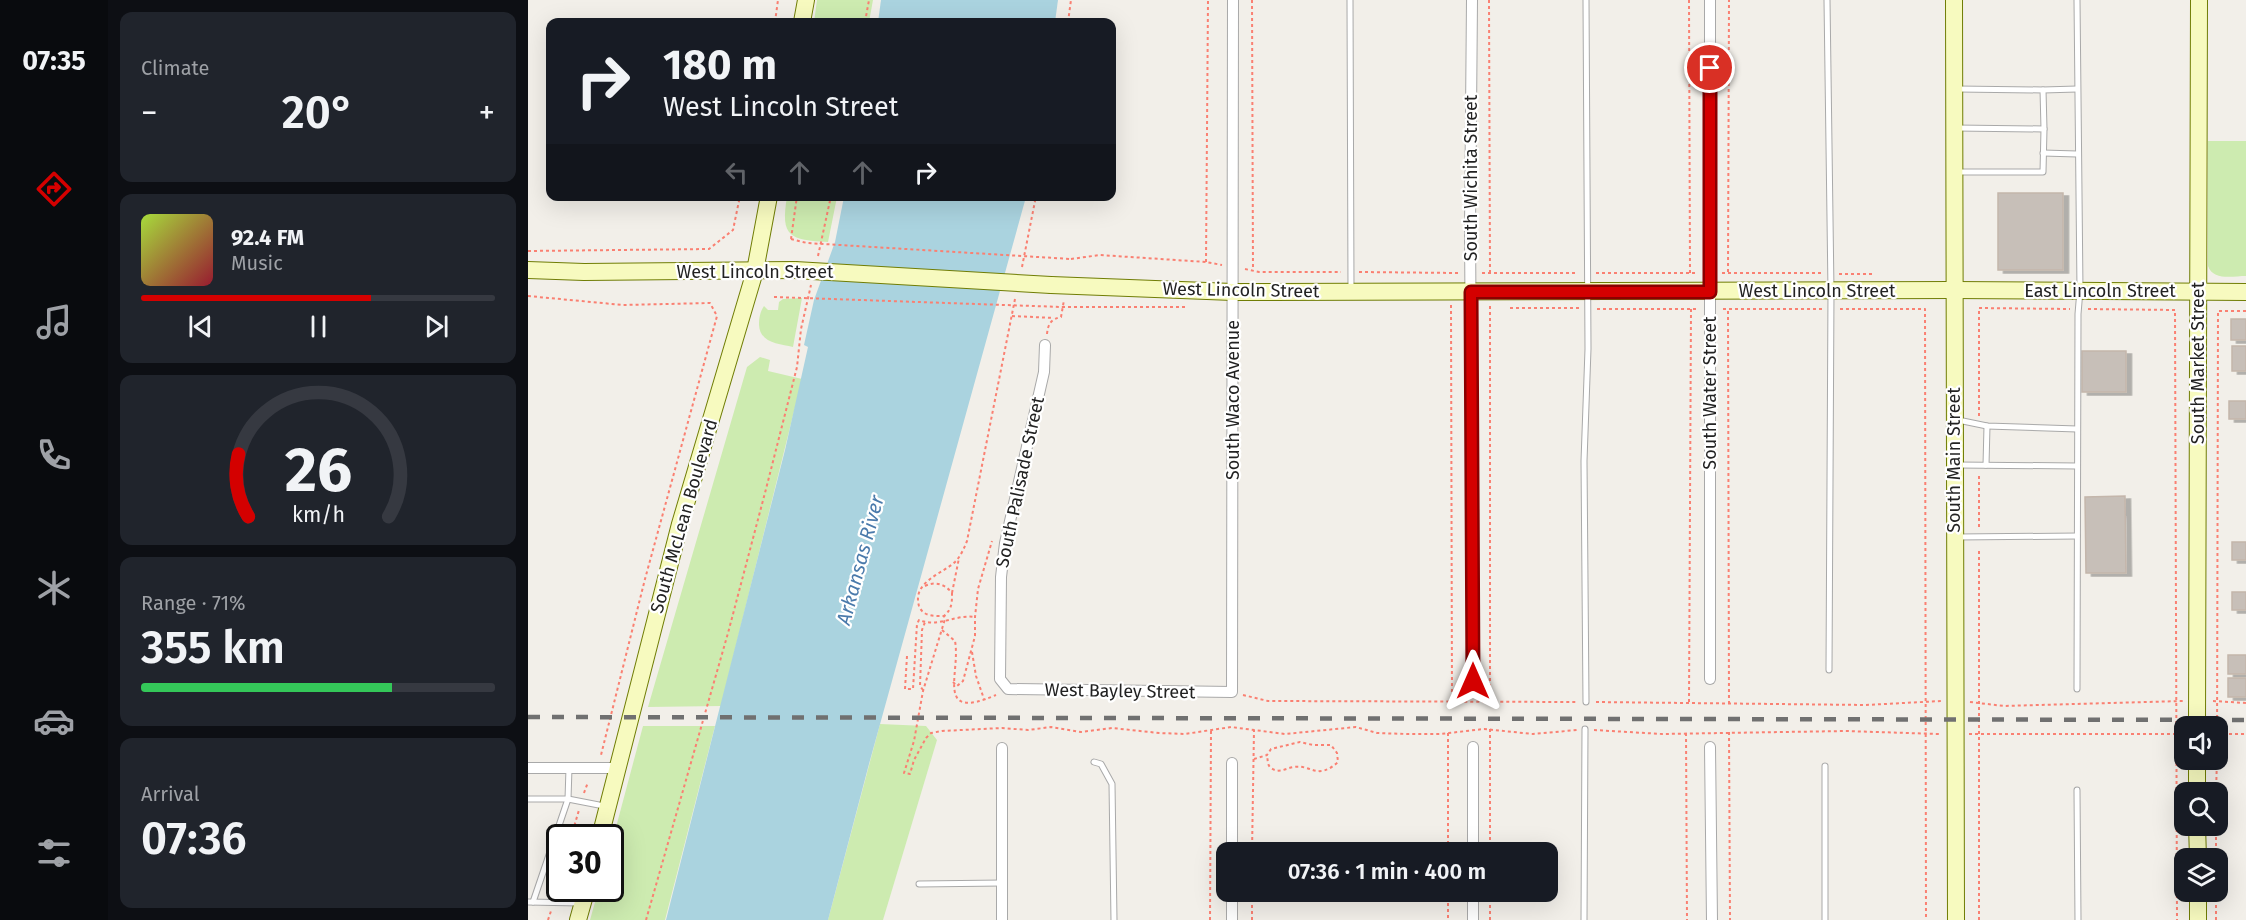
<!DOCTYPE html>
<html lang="en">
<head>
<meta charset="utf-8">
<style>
  :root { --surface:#171b24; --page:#20242c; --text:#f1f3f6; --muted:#9ea1a6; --line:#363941; --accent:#d40000 }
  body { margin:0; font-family:"Fira Sans",sans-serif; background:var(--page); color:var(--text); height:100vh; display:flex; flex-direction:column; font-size:22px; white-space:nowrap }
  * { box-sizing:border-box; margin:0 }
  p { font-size:20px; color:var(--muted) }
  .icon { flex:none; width:33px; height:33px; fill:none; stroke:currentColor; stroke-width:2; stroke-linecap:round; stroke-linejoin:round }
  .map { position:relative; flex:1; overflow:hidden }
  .side { display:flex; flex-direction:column; gap:12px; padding:12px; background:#0d0f14; width:420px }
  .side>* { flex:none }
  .guide { position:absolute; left:18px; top:18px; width:570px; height:183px; border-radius:12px; box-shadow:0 6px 24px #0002; background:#171b24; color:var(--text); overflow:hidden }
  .controls { position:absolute; left:1646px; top:716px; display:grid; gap:12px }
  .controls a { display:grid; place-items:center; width:54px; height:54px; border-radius:12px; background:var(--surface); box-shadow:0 6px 24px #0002; font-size:30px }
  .speed { position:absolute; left:18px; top:824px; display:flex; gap:12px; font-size:30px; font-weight:700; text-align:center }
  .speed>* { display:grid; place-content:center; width:78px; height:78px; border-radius:50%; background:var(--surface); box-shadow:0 6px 24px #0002; line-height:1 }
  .speed .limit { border:3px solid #111; border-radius:9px; background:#fff; color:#111 }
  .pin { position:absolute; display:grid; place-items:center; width:51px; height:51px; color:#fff; margin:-26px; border:3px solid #fff; border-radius:50%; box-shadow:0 2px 6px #0007 }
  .me { position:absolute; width:66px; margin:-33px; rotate:0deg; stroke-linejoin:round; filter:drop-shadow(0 0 4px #0008) }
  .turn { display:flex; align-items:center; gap:21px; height:126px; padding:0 18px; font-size:27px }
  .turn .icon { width:78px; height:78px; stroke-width:2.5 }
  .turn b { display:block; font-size:42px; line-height:51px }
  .lanes { display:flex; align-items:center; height:57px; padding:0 18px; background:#0003; justify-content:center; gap:30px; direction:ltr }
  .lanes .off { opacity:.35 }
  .big { font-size:45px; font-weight:600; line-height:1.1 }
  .side .card { flex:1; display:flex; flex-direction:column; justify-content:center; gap:9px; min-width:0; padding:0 21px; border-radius:12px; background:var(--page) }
  .side .dial { align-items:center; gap:0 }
  .dial svg { height:156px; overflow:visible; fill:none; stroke:var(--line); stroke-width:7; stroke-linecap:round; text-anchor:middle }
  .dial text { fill:var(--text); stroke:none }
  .song { display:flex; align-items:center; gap:18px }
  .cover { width:72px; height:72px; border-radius:9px; background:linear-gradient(135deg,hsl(80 70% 55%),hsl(350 70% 35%)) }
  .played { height:6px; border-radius:3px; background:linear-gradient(90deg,var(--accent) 65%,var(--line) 65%) }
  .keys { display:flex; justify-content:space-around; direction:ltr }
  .heat { display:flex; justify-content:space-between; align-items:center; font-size:33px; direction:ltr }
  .charge { height:9px; border-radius:4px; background:linear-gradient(90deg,#34c759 71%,var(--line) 0) }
  .trip { position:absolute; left:688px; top:842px; width:342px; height:60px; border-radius:12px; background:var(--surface); box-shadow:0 6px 24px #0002; font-weight:600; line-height:60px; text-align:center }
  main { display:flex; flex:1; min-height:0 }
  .dock { display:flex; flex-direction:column; width:108px; justify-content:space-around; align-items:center; background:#090b0e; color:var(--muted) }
  .dock .icon { width:42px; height:42px }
  .dock .selected { color:var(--accent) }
  .dock b { font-size:27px; color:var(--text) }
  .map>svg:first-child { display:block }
  .grass { fill:#cdebb0 }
  .water { fill:#aad3df }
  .building { fill:#c7bfb8; stroke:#c4b6ab; stroke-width:1.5; filter:url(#shadow) }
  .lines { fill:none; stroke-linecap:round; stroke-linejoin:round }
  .lane-casing { stroke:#a9a9a9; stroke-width:7 }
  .street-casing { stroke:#a9a9a9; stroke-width:12 }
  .secondary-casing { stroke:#707d05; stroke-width:18 }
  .path { stroke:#fa8072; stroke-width:2; stroke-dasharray:3 3; stroke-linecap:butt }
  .lane { stroke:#fff; stroke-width:5 }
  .street { stroke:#fff; stroke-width:10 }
  .secondary { stroke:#f7fabf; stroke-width:16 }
  .rail { stroke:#707070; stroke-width:4.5; stroke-dasharray:12 12; stroke-linecap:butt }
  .secondary-bridge-casing { stroke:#707d05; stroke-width:18; stroke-linecap:butt }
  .path-bridge { stroke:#fa8072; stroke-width:2; stroke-dasharray:3 3; stroke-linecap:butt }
  .secondary-bridge { stroke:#f7fabf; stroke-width:16 }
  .route-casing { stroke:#8a0000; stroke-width:15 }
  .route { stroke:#d40000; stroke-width:10 }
  .labels { text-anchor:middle; stroke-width:4.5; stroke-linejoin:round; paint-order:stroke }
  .street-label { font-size:18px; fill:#222; stroke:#fff }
  .water-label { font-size:20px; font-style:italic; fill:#4a7aab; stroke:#fff }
</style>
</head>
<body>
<main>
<nav class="dock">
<b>07:35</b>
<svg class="icon selected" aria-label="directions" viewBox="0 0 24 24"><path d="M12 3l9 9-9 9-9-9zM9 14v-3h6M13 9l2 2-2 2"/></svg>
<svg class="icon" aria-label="music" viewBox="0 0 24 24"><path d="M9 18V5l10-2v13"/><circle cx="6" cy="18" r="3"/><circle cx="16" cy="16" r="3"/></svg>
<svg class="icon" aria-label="phone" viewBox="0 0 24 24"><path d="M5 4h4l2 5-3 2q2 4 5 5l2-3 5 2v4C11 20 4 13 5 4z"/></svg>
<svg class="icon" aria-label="climate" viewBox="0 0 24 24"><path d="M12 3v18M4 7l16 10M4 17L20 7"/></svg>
<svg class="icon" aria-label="car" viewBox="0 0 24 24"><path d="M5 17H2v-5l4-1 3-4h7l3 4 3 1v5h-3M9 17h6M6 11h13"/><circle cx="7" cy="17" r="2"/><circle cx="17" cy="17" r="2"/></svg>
<svg class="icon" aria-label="filters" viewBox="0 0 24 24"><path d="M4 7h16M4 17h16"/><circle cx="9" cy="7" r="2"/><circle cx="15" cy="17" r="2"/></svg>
</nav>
<section class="side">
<div class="card"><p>Climate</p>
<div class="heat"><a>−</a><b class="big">20°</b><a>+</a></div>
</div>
<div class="card">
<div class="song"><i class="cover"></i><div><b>92.4 FM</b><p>Music</p></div></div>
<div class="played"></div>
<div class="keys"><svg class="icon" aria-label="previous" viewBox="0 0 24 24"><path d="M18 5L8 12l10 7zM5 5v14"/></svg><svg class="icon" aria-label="pause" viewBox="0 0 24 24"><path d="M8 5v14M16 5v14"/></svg><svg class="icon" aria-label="next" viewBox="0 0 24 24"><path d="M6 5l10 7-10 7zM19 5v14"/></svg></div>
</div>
<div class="card dial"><svg viewBox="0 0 100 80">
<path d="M14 69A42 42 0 1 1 86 69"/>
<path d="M14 69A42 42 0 0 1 9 37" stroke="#d40000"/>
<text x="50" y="56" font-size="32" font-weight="700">26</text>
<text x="50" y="72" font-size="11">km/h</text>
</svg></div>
<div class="card"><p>Range · 71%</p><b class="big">355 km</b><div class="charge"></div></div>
<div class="card"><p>Arrival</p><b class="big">07:36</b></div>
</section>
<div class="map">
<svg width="1718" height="920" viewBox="0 0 1718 920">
  <defs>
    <filter id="shadow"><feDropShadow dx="5.5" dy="3" stdDeviation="0" flood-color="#0004"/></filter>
  </defs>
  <rect width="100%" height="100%" fill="#f2efe9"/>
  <g class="grass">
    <polygon points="289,0 345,0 341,22 286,22"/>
    <path d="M1680,141h38v135c-13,0 -33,5 -38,-10z"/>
    <path d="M259,197h50l-9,45c-38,-2 -48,-5 -41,-45z"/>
    <path d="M274,298l-9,49c-14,-3 -33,-4 -34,-22 0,-7 1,-13 5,-19l4,4h10l1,-8 4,-3z"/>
    <polygon points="232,357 242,360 240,371 274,379 193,706 120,707 219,367"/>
    <polygon points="352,724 398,726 409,740 355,920 300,920"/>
    <polygon points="115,726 187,726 137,920 62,920 71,888 82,888 83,846"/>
  </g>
  <g class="water">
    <polygon points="353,0 530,0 527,22 350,22"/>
    <polygon points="316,197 498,197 341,764 300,920 138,920 257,450 280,347 276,345 286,300 307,242"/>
  </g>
  <g class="building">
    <rect x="1470" y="193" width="65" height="77"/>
    <rect x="1703" y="319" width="15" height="21"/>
    <rect x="1704" y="346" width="14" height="25"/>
    <rect x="1554" y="351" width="44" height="41"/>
    <rect x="1701" y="401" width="17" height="18"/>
    <polygon points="1597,496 1598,573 1558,573 1557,497"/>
    <rect x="1704" y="542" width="14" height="18"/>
    <rect x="1704" y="592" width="14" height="18"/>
    <rect x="1700" y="655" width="18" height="19"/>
    <rect x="1700" y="678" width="18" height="19"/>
  </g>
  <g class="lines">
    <g class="lane-casing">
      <g id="lane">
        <polyline points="822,0 823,291"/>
        <polyline points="1299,0 1303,291 1301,670"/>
        <polyline points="1549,0 1552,290 1550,314 1549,689"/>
        <polyline points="1430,89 1515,90 1516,129"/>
        <polyline points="1515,90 1549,89"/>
        <polyline points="1428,128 1516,129 1515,172 1430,172"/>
        <polyline points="1515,153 1549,154"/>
        <polyline points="1430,420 1459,426 1549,429"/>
        <polyline points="1430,465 1549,466"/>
        <polyline points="1458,465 1459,426"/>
        <polyline points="1430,537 1549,536"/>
        <polyline points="1058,702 1056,461 1060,349 1058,0"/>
        <polyline points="566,762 573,764 584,784 586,920"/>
        <polyline points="1297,766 1297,920"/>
        <polyline points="1549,790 1550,920"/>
        <polyline points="0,799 40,799 76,806"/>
        <polyline points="391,884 474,883"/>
        <polyline points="0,902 52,903"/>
        <polyline points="5,902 40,799 41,768"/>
        <polyline points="1056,920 1057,729"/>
      </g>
    </g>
    <g class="street-casing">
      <g id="street">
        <polyline points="944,0 942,229 945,681"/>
        <polyline points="1182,0 1182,679"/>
        <polyline points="517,345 516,372 477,543 473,577 472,679 480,689 704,692 705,0"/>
        <polyline points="1182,747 1184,920"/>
        <polyline points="474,748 474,920"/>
        <polyline points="704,763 704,852"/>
        <polyline points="0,768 91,768"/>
        <polyline points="945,852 945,747"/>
        <polyline points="704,891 704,920"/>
        <polyline points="945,920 945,891"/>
      </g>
    </g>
    <g class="secondary-casing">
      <g id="secondary">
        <polyline points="1426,0 1428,920"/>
        <polyline points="274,22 278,0"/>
        <polyline points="0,270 56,272 267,270"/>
        <polyline points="523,285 705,292 1426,290 1718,292"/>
        <polyline points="1669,726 1671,0"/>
        <polyline points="1669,759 1669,792"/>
        <polyline points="1669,825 1670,858"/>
        <polyline points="72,837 152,524 227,271 241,196"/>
        <polyline points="1670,891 1670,920"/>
        <polyline points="50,920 59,888"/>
      </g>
    </g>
    <g class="path">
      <polyline points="724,0 725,270"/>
      <polyline points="961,0 962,273"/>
      <polyline points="1161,0 1162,273"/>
      <polyline points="247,22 250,0"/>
      <polyline points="337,22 341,0"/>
      <polyline points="540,22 543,0"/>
      <polyline points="263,239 269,196"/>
      <polyline points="0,251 181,249 205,230 212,196"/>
      <polyline points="290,256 303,196"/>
      <polyline points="543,259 572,255 678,262 694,265"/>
      <polyline points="678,262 680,0"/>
      <polyline points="494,267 508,196"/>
      <polyline points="717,269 731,272 813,272"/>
      <polyline points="831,272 930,273"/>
      <polyline points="1200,272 1201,0"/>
      <polyline points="954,273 1050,273"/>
      <polyline points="1068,273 1170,273"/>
      <polyline points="1194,273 1293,273"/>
      <polyline points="1311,274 1347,274"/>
      <polyline points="0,296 95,305 182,303 189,316 117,579 73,755"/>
      <path d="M487,299l-48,242c-3,7 -6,15 -12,21 -13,12 -43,20 -36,44 4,11 16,10 25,10l1,3 -22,72 -9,50 -10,32 6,1 4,-14 12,-22 5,-5 11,-2 60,-3 26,2 23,-3 30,5 31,-4 47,5 26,1 46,-7 54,7 71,-7 21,6 30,1h33l44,-5 49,5 44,-4"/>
      <polyline points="923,305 924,701"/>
      <polyline points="962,306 962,701"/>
      <polyline points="534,307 658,307"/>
      <polyline points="982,308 1051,308"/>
      <polyline points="1069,309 1168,309"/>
      <polyline points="1195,309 1294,309"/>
      <polyline points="1312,309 1397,309 1398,920"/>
      <polyline points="1560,309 1647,310 1649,920"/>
      <polyline points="1200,311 1201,704"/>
      <polyline points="484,316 526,318"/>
      <path d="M519,334c1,-10 4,-15 14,-17l3,-17"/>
      <polyline points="1451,416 1451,308 1542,309"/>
      <polyline points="1451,476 1451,527"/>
      <path d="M397,586c10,-5 20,-2 27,7 0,10 0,16 -8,23"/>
      <polyline points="424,593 431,558"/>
      <path d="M414,630l13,11c6,32 -21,81 41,54"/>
      <polyline points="444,652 448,676 456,699"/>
      <path d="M379,656l-2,33h8l4,-65 2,-4c20,8 36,-6 56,-3"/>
      <polyline points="425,682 429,686 435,681 447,636 447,617 450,589 464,541"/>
      <polyline points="395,690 392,686 394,630 397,622"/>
      <polyline points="715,695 740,701 1050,702"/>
      <polyline points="1685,701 1718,703"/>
      <polyline points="1068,702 1338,705 1413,701"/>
      <polyline points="1161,702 1163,309"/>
      <polyline points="1442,702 1476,706 1655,701"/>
      <polyline points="1066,730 1134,734 1317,731 1411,734"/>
      <polyline points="1201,732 1202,920"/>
      <polyline points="920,733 920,852"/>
      <polyline points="1158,733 1159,920"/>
      <polyline points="1441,734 1656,734"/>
      <polyline points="1689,734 1718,734"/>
      <polyline points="1689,754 1690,311 1718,311"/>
      <path d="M726,759l13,-4 4,-6 29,-7 13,3h18l6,8 1,9c-21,19 -27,2 -44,5 -8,1 -15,7 -23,1 -4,-3 -3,-8 -4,-13"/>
      <polyline points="1688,792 1689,759"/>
      <polyline points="56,793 60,782"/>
      <polyline points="43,837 51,810"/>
      <polyline points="724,852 726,730"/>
      <polyline points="962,852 962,729"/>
      <polyline points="1688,858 1688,825"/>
      <polyline points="920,891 920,920"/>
      <polyline points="28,894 32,880"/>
      <polyline points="20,920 23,911"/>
      <polyline points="118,920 200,633 238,489 269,367 273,329 283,285"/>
      <polyline points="682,920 683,731"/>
      <polyline points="724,920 724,891"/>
      <polyline points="962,920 962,891"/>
      <polyline points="1451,920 1451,548"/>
      <polyline points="1688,920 1688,891"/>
    </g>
    <use href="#lane" class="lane"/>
    <use href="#street" class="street"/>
    <use href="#secondary" class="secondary"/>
    <polyline class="rail" points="0,717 1718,720"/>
    <g class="secondary-bridge-casing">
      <polyline id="secondary-bridge" points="267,270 523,285"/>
    </g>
    <g class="path-bridge">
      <polyline points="263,239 279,243 543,259"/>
      <polyline points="246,297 534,307"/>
    </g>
    <use href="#secondary-bridge" class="secondary-bridge"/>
  </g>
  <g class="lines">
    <g class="route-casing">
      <polyline id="route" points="945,681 943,292 1182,292 1182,68"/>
    </g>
    <use href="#route" class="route"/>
  </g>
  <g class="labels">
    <g class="street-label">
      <text transform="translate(943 178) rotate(-90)" y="6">South Wichita Street</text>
      <text x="227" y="278">West Lincoln Street</text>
      <text transform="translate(713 290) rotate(1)" y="6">West Lincoln Street</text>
      <text x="1289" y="297">West Lincoln Street</text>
      <text x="1572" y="297">East Lincoln Street</text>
      <text transform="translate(1670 363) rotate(-90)" y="6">South Market Street</text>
      <text transform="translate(1182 393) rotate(-90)" y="6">South Water Street</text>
      <text transform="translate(705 400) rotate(-90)" y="6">South Waco Avenue</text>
      <text transform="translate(1426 460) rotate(-90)" y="6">South Main Street</text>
      <text transform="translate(492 482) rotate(-78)" y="6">South Palisade Street</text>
      <text transform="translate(156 516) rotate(-74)" y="6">South McLean Boulevard</text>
      <text transform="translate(592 691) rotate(1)" y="6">West Bayley Street</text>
    </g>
    <g class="water-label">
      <text transform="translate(332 560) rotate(-75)" y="7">Arkansas River</text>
    </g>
  </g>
</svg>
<div class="controls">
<a><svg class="icon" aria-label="sound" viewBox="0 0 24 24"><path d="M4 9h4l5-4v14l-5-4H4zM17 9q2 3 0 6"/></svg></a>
<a><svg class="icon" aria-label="search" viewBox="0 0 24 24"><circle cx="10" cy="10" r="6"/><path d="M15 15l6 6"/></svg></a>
<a><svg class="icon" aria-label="layers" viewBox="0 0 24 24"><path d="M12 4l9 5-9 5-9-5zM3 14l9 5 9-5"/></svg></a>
</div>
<div class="speed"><div class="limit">30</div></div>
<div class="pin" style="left:1182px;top:68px;background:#d93025"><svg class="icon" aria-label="arrive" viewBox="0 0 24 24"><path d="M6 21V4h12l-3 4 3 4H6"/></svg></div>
<svg class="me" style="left:945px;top:681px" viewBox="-20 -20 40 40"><path d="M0-17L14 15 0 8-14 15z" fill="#d40000" stroke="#fff" stroke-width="4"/></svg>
<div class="trip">07:36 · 1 min · 400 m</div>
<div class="guide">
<div class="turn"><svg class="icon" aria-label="right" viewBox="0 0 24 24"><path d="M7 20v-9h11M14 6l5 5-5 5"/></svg><div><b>180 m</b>West Lincoln Street</div></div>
<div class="lanes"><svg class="icon off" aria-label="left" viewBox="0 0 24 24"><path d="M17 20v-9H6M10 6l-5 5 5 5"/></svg><svg class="icon off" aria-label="ahead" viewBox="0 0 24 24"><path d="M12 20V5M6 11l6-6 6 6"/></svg><svg class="icon off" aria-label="ahead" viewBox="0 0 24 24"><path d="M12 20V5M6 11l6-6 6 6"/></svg><svg class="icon" aria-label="right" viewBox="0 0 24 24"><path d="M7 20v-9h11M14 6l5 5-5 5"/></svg></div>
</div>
</div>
</main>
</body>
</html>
